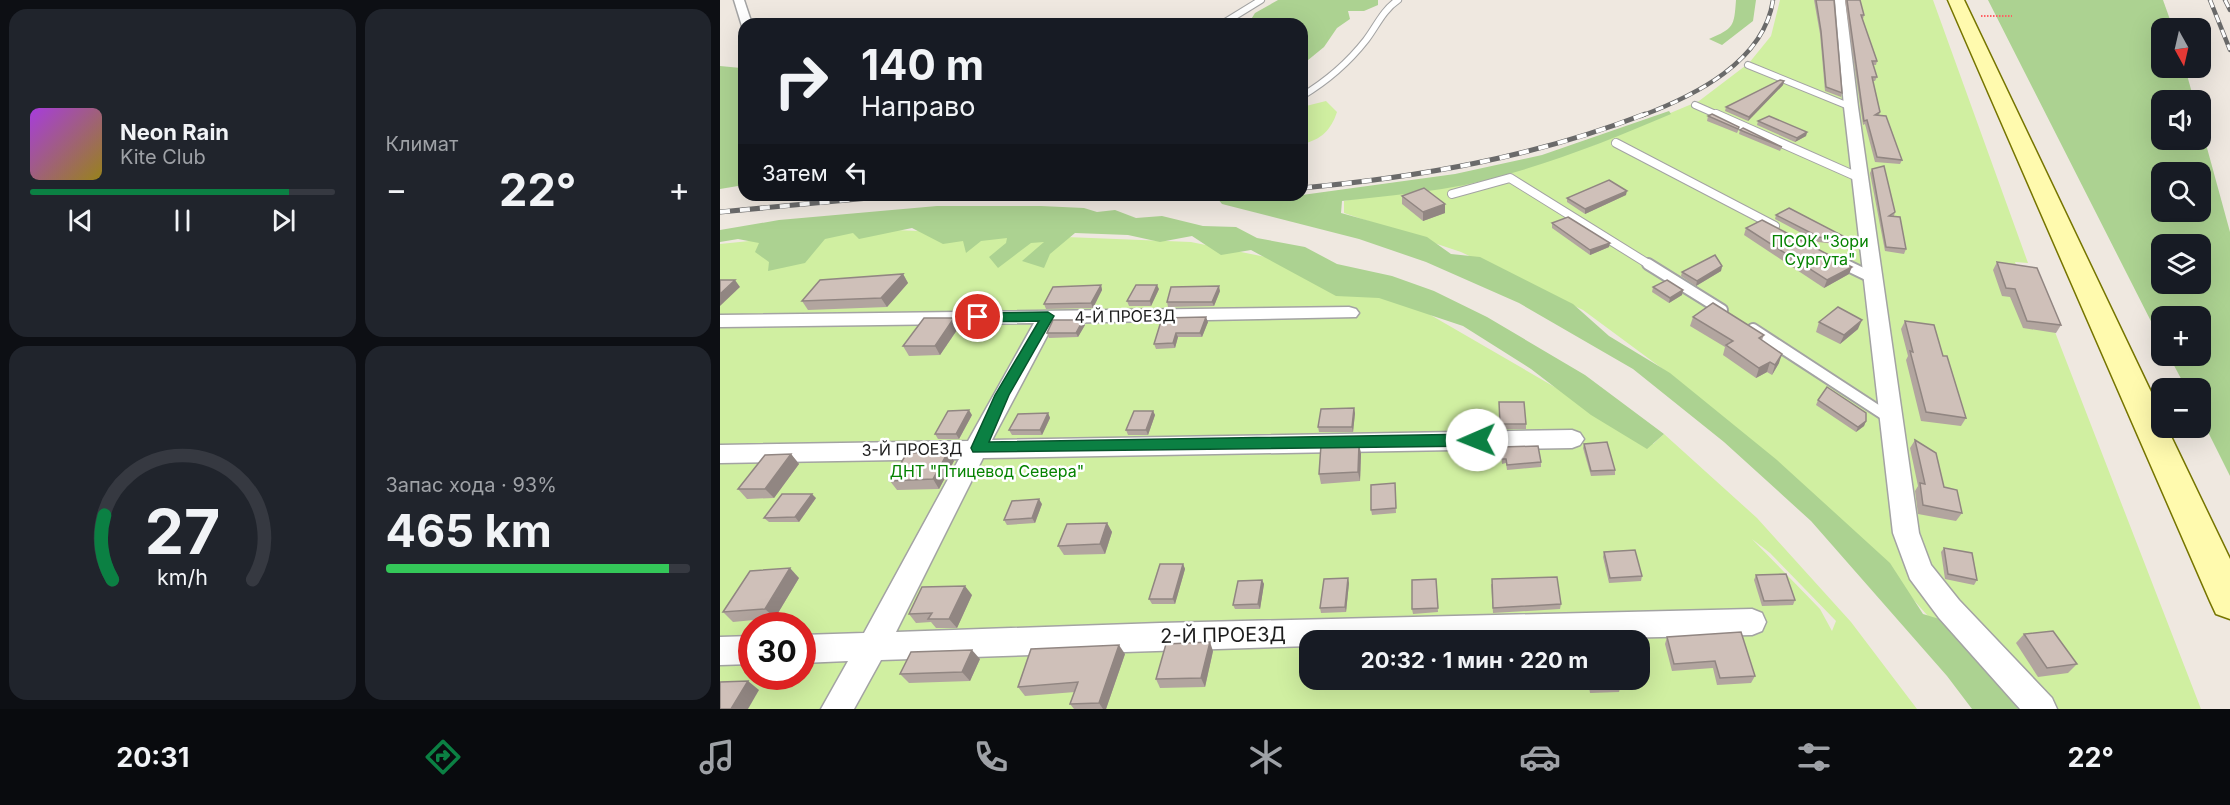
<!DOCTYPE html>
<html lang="ru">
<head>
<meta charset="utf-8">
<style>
  :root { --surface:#171b24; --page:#20242c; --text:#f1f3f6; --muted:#9ea1a6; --line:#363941; --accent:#0b8043 }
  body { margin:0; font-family:Inter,sans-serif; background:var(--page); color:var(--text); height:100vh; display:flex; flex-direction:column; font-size:22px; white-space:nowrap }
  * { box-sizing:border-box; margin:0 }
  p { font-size:20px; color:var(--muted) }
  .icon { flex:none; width:33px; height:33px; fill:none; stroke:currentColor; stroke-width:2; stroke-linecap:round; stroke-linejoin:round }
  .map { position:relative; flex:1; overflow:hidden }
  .drawer { display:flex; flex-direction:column; gap:9px; padding:9px; background:#0d0f14; width:720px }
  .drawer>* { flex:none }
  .banner { position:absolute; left:18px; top:18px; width:570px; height:183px; border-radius:18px; box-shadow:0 6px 24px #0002; background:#171b24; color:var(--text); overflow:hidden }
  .needle { width:39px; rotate:172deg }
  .fabs { position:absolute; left:1431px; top:18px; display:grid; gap:12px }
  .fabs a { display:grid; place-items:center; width:60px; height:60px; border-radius:12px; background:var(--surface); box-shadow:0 6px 24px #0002; font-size:30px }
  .speed { position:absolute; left:18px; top:612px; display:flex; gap:12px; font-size:30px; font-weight:700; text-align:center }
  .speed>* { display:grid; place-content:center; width:78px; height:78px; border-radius:50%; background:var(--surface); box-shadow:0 6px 24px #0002; line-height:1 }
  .speed .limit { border:9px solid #d22; background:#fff; color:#111 }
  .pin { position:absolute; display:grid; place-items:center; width:51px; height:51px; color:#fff; margin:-26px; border:3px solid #fff; border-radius:50%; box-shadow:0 2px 6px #0007 }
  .me { position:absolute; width:66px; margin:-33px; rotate:269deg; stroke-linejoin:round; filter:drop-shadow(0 0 4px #0008) }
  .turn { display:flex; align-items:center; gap:21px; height:126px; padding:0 24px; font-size:27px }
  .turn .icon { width:78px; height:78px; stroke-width:2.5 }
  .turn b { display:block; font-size:42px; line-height:51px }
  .then { display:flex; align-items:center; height:57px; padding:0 24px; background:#0003; gap:12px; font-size:22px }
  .big { font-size:45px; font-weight:700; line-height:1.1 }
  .drawer .card { flex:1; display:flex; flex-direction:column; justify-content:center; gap:9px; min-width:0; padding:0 21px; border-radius:18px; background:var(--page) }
  .drawer .dial { align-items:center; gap:0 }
  .dial svg { height:156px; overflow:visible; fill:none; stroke:var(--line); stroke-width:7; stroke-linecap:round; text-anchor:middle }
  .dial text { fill:var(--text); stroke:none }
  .song { display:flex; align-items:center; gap:18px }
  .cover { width:72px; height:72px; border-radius:9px; background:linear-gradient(135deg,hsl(280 70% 55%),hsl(50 70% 35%)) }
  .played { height:6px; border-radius:3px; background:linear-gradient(90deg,var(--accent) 85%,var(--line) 85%) }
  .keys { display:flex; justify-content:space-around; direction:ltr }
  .heat { display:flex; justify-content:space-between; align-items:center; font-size:33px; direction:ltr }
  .charge { height:9px; border-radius:4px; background:linear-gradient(90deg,#34c759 93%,var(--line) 0) }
  .drawer .tiles { flex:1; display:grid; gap:9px; grid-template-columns:repeat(2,1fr) }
  .trip { position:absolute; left:579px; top:630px; width:351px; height:60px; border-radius:18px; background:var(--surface); box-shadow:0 6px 24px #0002; font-weight:700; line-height:60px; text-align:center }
  .dock { display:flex; height:96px; justify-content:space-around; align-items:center; background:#090b0e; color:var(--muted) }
  .dock .icon { width:42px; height:42px }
  .dock .selected { color:var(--accent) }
  .dock b { font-size:27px; color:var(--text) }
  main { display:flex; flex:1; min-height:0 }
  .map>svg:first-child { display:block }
  .grass { fill:#d0efa1; fill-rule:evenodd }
  .forest { fill:#acd291; fill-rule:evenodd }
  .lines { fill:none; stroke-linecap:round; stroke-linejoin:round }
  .service-far2-casing { stroke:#a3a3a3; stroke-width:8 }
  .service-far1-casing { stroke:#a3a3a3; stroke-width:10 }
  .service-casing { stroke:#a3a3a3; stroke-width:14 }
  .minor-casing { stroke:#a3a3a3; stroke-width:3 }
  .secondary-casing { stroke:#767500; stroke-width:3 }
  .path { stroke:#ff6164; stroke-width:2; stroke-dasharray:1.5 1.5; stroke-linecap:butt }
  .service-far2 { stroke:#fff; stroke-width:6 }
  .service-far1 { stroke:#fff; stroke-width:8 }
  .service { stroke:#fff; stroke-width:10 }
  .minor { fill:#fff; fill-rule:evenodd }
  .secondary { fill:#fffaae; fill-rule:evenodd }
  .rail-far1-casing { stroke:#6a6a6a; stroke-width:4.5 }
  .rail-casing { stroke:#6a6a6a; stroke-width:5 }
  .rail-far1 { stroke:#fff; stroke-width:3; stroke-dasharray:8; stroke-linecap:butt }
  .rail { stroke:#fff; stroke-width:4; stroke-dasharray:10; stroke-linecap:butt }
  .wall { fill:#b2a59f }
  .shaded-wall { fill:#918682 }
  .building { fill:#cfc0b9; stroke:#918682; stroke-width:1.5 }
  .route { fill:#0b8043; stroke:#07532c; stroke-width:1.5 }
  .labels { text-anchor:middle; stroke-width:5; stroke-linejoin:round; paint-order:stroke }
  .park-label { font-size:16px; fill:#058301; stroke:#fff }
  .street-label { font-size:16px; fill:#1c1c1c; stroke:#fff }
  .near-street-label { font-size:20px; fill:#1c1c1c; stroke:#fff }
</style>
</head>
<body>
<main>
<section class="drawer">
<div class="tiles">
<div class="card">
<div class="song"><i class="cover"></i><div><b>Neon Rain</b><p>Kite Club</p></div></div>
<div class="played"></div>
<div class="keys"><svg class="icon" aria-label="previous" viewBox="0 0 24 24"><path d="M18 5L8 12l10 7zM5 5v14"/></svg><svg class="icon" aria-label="pause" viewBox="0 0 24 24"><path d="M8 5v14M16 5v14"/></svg><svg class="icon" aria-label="next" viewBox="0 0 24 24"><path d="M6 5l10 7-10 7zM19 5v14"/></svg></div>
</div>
<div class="card"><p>Климат</p>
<div class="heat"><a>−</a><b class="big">22°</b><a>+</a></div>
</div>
<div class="card dial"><svg viewBox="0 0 100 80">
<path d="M14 69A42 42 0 1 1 86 69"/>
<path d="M14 69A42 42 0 0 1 10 36" stroke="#0b8043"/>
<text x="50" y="56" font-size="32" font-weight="700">27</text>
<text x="50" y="72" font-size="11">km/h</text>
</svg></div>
<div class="card"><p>Запас хода · 93%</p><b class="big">465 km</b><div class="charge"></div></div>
</div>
</section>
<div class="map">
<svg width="1510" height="709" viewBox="0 0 1510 709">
  <rect width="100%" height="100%" fill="#efe8e0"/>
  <g class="grass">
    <polygon points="1060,0 1213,0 1308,263 1295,262 1300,273 1323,301 1481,709 1290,709 1154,555 959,381 863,310 741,252 624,213 624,201 874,145 979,101 1029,63 1051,36"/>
    <path d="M606,101l11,11c-6,18 -16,28 -35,32v-37z"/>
    <path d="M150,229l321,13 105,21 100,32 257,149 11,-10 93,84 94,104 66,87h-1197v-465zM1032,539l18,14 66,68 -4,10 -12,-22zM32,626h50v50h-50zM590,640h330v40h-330z"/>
  </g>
  <g class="forest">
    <polygon points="558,0 658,0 658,5 644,11 628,11 630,19 617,28 604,47 582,65 582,24 518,24 530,21 535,13"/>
    <path d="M1016,0h20l-3,21 -31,24 -13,-6c25,-11 25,-12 27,-39z"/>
    <path d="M1268,0h175l10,28h-11v40h23l9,32h-32v40h38l1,-14 29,106v244l-29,-58 -1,-30h-14l-17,-32h31v-40h-38l-1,25zM1442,172h38v40h-38zM1480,244v40h-38v-40z"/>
    <polygon points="0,66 21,68 24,72 24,185 0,189"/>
    <path d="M949,111l2,3c-73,31 -150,62 -229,75 -33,5 -67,8 -100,12l-1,12 86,24 24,17 29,3 93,47 36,32 61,37 107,87 113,103 33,51 26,8 69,87h-46l-25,-33 -136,-155 -87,-79 -91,-73 -114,-66 -93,-41 -67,-23 -137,-35 -5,-6 85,-3 153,-21 87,-19z"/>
    <polygon points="217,206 321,206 364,208 377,212 395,210 416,218 442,216 483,226 516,227 537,238 585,247 617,264 672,276 714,291 767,317 865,375 944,434 927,449 871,415 811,369 743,326 659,298 616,296 531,250 501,255 472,236 440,242 408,235 355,233 330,254 324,268 302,261 324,242 311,243 278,268 269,257 286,243 287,238 261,241 246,253 243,241 223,244 192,228 139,239 133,233 105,239 85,263 48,271 49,262 35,252 39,243 18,239 0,242 0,230 59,220"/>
  </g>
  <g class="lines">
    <g class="service-far2-casing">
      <g id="service-far2">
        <polyline points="502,24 541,0"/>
        <polyline points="1028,65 1131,107"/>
        <path d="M582,96c25,-15 46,-33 64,-56 10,-13 17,-30 32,-40"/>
        <polyline points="975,105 1000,116"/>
      </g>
    </g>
    <g class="service-far1-casing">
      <g id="service-far1">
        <polyline points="996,114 1140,178"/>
        <polyline points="896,143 1055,226"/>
        <polyline points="732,194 790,178 930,265"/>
        <polyline points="1121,262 1127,265"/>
      </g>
    </g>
    <g class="service-casing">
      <g id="service">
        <polyline points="928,264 1002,310"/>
        <polyline points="1124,264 1153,278"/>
        <polyline points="1033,329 1171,419"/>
      </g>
    </g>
    <g class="minor-casing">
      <g id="minor">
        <polygon points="14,0 24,0 32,24 22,26"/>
        <polygon points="1115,0 1125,0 1138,107 1199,533 1211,565 1239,600 1332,698 1337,709 1300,709 1219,618 1190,579 1173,533 1124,107"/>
        <polygon points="629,307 636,309 639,313 636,317 334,323 272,440 852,430 860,433 864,439 860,445 852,448 263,458 176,632 440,623 1032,609 1042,613 1046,622 1042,631 1032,635 805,640 590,640 590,646 161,660 134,709 101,709 128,661 82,663 82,635 144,633 239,459 0,463 0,445 248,441 314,323 0,327 0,315"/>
        <polygon points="32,636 32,664 0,665 0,637"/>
      </g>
    </g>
    <g class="secondary-casing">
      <polygon id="secondary" points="1228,0 1244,0 1442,415 1442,428 1447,428 1510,559 1510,619 1496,614 1490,601"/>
    </g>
    <polyline class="path" points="1261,16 1292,16"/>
    <use href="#service-far2" class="service-far2"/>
    <use href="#service-far1" class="service-far1"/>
    <use href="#service" class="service"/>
    <use href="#minor" class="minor"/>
    <use href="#secondary" class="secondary"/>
    <g class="rail-far1-casing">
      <g id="rail-far1">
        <polyline points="1490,0 1510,50"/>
        <polyline points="1505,0 1510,10"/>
        <path d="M921,116c53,-20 123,-54 132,-116"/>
      </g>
    </g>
    <g class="rail-casing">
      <g id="rail">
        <path d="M582,188c118,-11 232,-31 343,-74"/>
        <polyline points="0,212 181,195"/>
      </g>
    </g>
    <use href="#rail-far1" class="rail-far1"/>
    <use href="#rail" class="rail"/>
  </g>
  <g class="wall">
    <polygon points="1094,0 1114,0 1122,93 1121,97 1105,91 1100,34"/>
    <polygon points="1125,0 1140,0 1144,15 1143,19 1142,19 1157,61 1156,65 1153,65 1157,77 1155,81 1153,81 1160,112 1159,115 1182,160 1180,164 1155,162 1145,124 1143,125"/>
    <polygon points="1064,81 1063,85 1028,121 1005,111 1006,107"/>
    <polygon points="988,116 1019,127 1018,131 1017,133 987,121"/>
    <polygon points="1038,121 1087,132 1086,136 1075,142 1037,125"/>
    <polygon points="1020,130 1062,147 1060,151 1019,134"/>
    <polygon points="1152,169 1175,212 1174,216 1186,249 1184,254 1165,251 1150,173"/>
    <polygon points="906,195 865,214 847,202 847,198"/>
    <polygon points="682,196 725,213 703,221 682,204"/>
    <polygon points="1056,215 1127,238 1125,245 1098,242 1055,219"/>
    <polygon points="832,223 889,247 870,255 832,228"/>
    <polygon points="1026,228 1129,274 1104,288 1024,235"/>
    <polygon points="1277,262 1341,325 1336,333 1303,328 1290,297 1282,296 1273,270"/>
    <polygon points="1002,266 1001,271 976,286 961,276 962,272"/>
    <polygon points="183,274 188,283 167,307 88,310 82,301"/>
    <polygon points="381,285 382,290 373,308 326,309 324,304"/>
    <polygon points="933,287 963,290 962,295 949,303 932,292"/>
    <polygon points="439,289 431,306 409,306 407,301"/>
    <polygon points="500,291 494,306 448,307 447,302"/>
    <polygon points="973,317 1044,335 1042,340 1059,363 1052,375 1047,372 1036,378 1003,355 1005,347 970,326"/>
    <polygon points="442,318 488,322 482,337 458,337 455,348 436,349 434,344"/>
    <polygon points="1185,321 1223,356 1246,418 1241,426 1201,421 1186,360 1188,356 1181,329"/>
    <polygon points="1099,322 1138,329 1120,344 1096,332"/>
    <polygon points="365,325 358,337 329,338 327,333"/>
    <polygon points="239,327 220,355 189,356 183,346"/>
    <polygon points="1098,400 1146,421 1144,426 1136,432 1096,405"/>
    <polygon points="779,407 806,424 806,429 780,429"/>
    <polygon points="433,411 435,415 428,435 408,435 406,430"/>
    <polygon points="328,413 330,418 322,435 292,435 289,430"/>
    <polygon points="635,413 633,432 599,432 598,427"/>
    <polygon points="252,415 239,439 218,439 215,434"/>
    <polygon points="1195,440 1224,487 1242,513 1236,521 1198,514 1195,491 1198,486 1190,448"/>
    <polygon points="639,444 641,454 640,481 601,484 599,474"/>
    <polygon points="864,444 895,470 895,475 871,476 863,448"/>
    <polygon points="781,451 821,462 821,467 787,470 786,463 782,464"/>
    <polygon points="71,454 79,464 54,498 27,499 18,489"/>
    <polygon points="234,461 219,489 177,490 170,481"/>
    <polygon points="675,483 676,513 652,515 651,510"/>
    <polygon points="96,498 79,522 49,522 44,518"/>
    <polygon points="322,504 315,523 287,525 284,520"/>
    <polygon points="387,523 392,532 385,554 344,555 338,546"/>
    <polygon points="1224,548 1257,580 1254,585 1225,579 1221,552"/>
    <polygon points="884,552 922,576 921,581 889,583 883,557"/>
    <polygon points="463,564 465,569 455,604 432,604 429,599"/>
    <polygon points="1036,575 1075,600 1073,605 1042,606 1034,580"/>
    <polygon points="79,578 55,618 13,622 3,612"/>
    <polygon points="716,579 718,612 693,614 692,609"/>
    <polygon points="542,580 544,584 540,609 515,609 513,605"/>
    <polygon points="629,583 626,612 601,613 600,608"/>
    <polygon points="771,584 841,604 840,609 773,613"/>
    <polygon points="252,595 237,628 216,628 211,622 196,623 189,614"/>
    <polygon points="1304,634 1357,664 1348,673 1318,677 1296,643"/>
    <polygon points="947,637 1035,676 1031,683 997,685 993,668 952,671 945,644"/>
    <polygon points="493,651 485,687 440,688 436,679"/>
    <polygon points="405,654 386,709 354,709 350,704 355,692 305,696 298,687"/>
    <polygon points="590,658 590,680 620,680 620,685 590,685 587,676"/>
    <polygon points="260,659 250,681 189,683 180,674"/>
    <polygon points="773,680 810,680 809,689 773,689"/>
    <polygon points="868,680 900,680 901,684 899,692 870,693"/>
  </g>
  <g class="shaded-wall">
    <polygon points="1064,81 1063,85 1028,121 1029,117"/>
    <polygon points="1087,132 1086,136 1075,142 1077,138"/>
    <polygon points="907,191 906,195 865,214 865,209"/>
    <polygon points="725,204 725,213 703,221 703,212"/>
    <polygon points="890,243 889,247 870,255 870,250"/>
    <polygon points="1002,266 1001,271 976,286 977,281"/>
    <polygon points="1132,267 1129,274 1104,288 1107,280"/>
    <polygon points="183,274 188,283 167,307 161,298"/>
    <polygon points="15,280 20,287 0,306 0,294"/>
    <polygon points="381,285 382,290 373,308 371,303"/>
    <polygon points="437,285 439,289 431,306 430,301"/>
    <polygon points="499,286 500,291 494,306 492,302"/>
    <polygon points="963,290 962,295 949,303 950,298"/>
    <polygon points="486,317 488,322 482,337 480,333"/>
    <polygon points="234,318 239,327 220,355 215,346"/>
    <polygon points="363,320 365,325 358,337 356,333"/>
    <polygon points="1142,320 1138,329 1120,344 1124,335"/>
    <polygon points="456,333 458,337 455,348 453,343"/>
    <polygon points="1062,354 1059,363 1052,375 1055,365"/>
    <polygon points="1050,362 1047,372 1036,378 1039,368"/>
    <polygon points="634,408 635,413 633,432 632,427"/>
    <polygon points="249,410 252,415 239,439 236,434"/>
    <polygon points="433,411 435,415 428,435 426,430"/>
    <polygon points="328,413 330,418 322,435 320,430"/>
    <polygon points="1146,421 1144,426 1136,432 1138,427"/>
    <polygon points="639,444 641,454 640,481 638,472"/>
    <polygon points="228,452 234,461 219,489 213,479"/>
    <polygon points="71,454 79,464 54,498 45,489"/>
    <polygon points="92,494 96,498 79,522 75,517"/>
    <polygon points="319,499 322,504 315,523 312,518"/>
    <polygon points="387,523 392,532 385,554 380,544"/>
    <polygon points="463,564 465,569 455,604 453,599"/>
    <polygon points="70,568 79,578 55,618 45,609"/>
    <polygon points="628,578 629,583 626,612 625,607"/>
    <polygon points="542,580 544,584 540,609 538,604"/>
    <polygon points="245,586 252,595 237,628 229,619"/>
    <polygon points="490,642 493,651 485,687 481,678"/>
    <polygon points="399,645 405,654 386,709 383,709 379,703"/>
    <polygon points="252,650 260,659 250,681 242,672"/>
    <polygon points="28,681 39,690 28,709 11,709"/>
  </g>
  <g class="building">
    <polygon points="1096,0 1114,0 1122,93 1106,87 1101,31"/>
    <polygon points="1127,0 1140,0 1144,15 1141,15 1157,61 1152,61 1157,77 1152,77 1160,112 1155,115 1166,116 1182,160 1157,157 1147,120 1144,121"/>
    <polygon points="1060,80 1064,81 1029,117 1006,107"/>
    <polygon points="992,114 1019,127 1018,129 988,116"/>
    <polygon points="1049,116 1087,132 1077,138 1038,121"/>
    <polygon points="1023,128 1062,147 1020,130"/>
    <polygon points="1164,166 1175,212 1169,216 1180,217 1186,249 1166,247 1152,169"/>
    <polygon points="889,180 907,191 865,209 847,198"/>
    <polygon points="704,188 725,204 703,212 682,196"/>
    <polygon points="1069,208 1127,238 1126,241 1099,237 1056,215"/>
    <polygon points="848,217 890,243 870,250 832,223"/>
    <polygon points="1042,220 1132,267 1107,280 1026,228"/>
    <polygon points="995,255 1002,266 977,281 962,272"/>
    <polygon points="1277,262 1317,268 1341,325 1307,321 1295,289 1286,288"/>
    <polygon points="183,274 161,298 82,301 100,280"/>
    <polygon points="0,280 15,280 0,294"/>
    <polygon points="947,280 963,290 950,298 933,287"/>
    <polygon points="381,285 371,303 324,304 333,287"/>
    <polygon points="416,285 437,285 430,301 407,301"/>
    <polygon points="499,286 492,302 447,302 451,287"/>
    <polygon points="993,303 1044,335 1039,338 1062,354 1055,365 1050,362 1039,368 1006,345 1013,341 973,317"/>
    <polygon points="1118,307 1142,320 1124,335 1099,322"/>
    <polygon points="486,317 480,333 456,333 453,343 434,344 442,318"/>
    <polygon points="204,318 234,318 215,346 183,346"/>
    <polygon points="333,320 363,320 356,333 327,333"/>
    <polygon points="1185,321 1214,325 1223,356 1227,356 1246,418 1206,412 1190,351 1193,352"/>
    <polygon points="1107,387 1146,413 1146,421 1138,427 1098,400"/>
    <polygon points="779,402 804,402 806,424 780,424"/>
    <polygon points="634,408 632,427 598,427 601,409"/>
    <polygon points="249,410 236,434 215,434 228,411"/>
    <polygon points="414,411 433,411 426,430 406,430"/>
    <polygon points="328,413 320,430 289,430 298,414"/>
    <polygon points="1195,440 1216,453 1224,487 1237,490 1242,513 1203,505 1200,483 1205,484"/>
    <polygon points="887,442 895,470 871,471 864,444"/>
    <polygon points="639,444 638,472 599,474 601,445"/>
    <polygon points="818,446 821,462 787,465 786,459 782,459 781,447"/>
    <polygon points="228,452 213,479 170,481 187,453"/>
    <polygon points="71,454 45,489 18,489 45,455"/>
    <polygon points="675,483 676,508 651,510 651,485"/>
    <polygon points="62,494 92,494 75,517 44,518"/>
    <polygon points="319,499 312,518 284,520 292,501"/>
    <polygon points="387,523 380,544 338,546 347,524"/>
    <polygon points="1224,548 1252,553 1257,580 1228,574"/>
    <polygon points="915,550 922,576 890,578 884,552"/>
    <polygon points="440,564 463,564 453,599 429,599"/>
    <polygon points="70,568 45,609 3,612 30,571"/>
    <polygon points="1066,574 1075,600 1044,601 1036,575"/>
    <polygon points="837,577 841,604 773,608 772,579"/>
    <polygon points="628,578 625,607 600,608 604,579"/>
    <polygon points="716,579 718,608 692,609 692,580"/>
    <polygon points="542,580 538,604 513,605 518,581"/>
    <polygon points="245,586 229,619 208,619 212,613 189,614 202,587"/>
    <polygon points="1333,631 1357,664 1327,668 1304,634"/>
    <polygon points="1021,632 1035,676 1000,678 995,661 954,664 947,637"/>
    <polygon points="773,637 809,638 809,640 773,640"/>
    <polygon points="865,637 893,637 894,640 866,640"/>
    <polygon points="490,642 481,678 436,679 446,644"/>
    <polygon points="399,645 379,703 350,704 358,682 298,687 311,649"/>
    <polygon points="252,650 242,672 180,674 191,652"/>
    <polygon points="590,658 590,676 587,676"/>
    <polygon points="871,680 900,680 901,684 871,685"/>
    <polygon points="28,681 11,709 0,709 0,682"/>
  </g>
  <polygon class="route" points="328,312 334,316 289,395 269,442 757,434 764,440 757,446 253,452 251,448 275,395 319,321 258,322 251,317 258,313"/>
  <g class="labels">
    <g class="park-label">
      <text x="1100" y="247">ПСОК "Зори<tspan x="1100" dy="18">Сургута"</tspan></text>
      <text x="267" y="477">ДНТ "Птицевод Севера"</text>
    </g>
    <g class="street-label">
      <text transform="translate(405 316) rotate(-1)" y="6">4-Й ПРОЕЗД</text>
      <text transform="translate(192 449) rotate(-1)" y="6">3-Й ПРОЕЗД</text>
    </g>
    <g class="near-street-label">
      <text transform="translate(503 635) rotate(-1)" y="7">2-Й ПРОЕЗД</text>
    </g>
  </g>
</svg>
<div class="fabs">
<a><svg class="needle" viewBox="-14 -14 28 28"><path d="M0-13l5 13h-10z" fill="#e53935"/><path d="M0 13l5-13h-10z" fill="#9ea1a6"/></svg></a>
<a><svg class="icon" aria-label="sound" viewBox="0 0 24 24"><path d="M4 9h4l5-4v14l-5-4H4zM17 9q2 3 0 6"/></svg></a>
<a><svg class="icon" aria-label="search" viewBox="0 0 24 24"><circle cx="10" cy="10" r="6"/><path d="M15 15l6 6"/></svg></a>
<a><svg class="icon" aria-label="layers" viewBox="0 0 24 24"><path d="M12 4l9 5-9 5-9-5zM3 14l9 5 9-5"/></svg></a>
<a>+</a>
<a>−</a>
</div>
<div class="speed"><div class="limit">30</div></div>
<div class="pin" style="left:258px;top:317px;background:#d93025"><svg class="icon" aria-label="arrive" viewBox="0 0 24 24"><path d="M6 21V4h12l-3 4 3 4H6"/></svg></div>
<svg class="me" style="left:757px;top:440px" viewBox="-20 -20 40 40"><circle r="19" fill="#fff"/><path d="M0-13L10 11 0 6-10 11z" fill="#0b8043"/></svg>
<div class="trip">20:32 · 1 мин · 220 m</div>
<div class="banner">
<div class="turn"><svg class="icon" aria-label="right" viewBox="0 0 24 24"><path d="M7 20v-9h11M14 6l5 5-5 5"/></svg><div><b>140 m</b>Направо</div></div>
<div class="then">Затем<svg class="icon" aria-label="left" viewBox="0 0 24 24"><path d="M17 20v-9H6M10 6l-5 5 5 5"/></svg></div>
</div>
</div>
</main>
<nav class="dock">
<b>20:31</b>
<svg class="icon selected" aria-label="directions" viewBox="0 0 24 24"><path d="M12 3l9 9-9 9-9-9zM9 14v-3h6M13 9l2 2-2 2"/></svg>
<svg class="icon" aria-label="music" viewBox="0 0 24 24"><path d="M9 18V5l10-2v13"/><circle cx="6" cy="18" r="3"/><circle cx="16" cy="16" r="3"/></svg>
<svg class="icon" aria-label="phone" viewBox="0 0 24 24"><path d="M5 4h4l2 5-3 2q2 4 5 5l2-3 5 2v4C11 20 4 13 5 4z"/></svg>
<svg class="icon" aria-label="climate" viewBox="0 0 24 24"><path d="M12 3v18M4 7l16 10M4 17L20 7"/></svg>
<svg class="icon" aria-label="car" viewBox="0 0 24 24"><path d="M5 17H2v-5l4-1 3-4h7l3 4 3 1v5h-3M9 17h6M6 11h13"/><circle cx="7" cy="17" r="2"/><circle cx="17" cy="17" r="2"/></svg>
<svg class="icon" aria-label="filters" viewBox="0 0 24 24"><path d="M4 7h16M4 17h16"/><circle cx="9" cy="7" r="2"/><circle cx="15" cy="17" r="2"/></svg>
<b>22°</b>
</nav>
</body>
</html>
